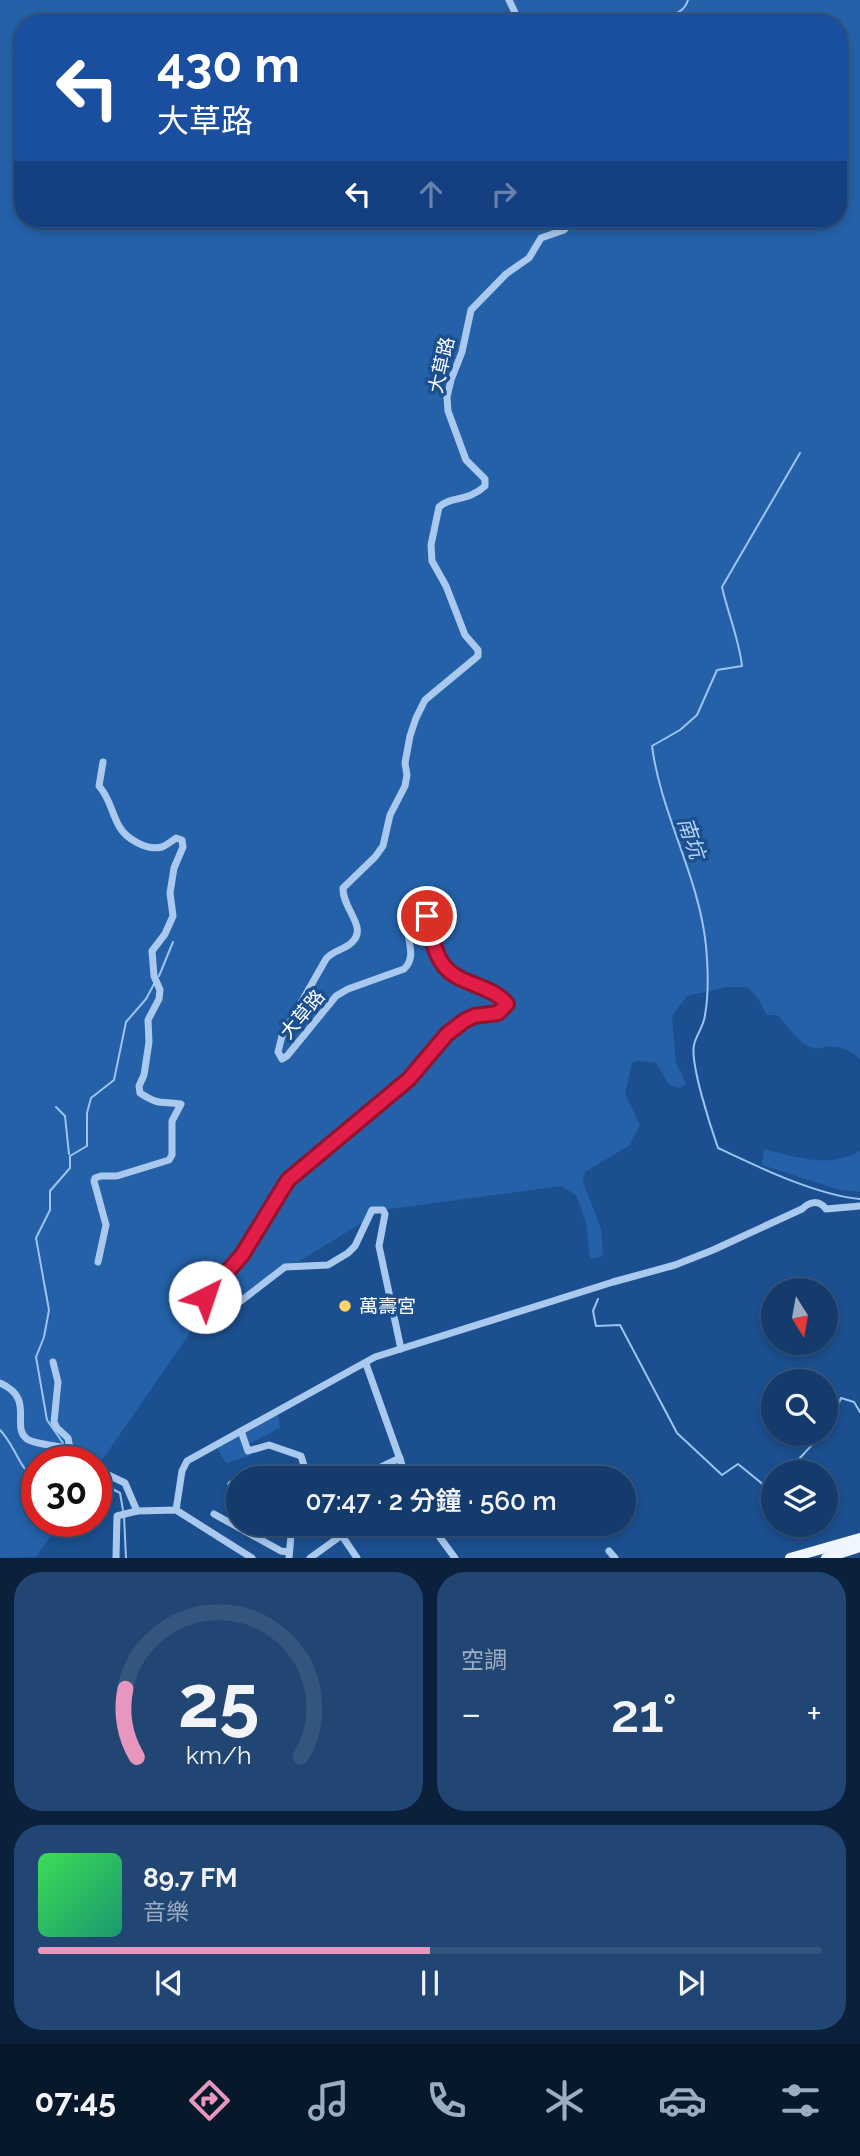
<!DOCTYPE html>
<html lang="zh-TW">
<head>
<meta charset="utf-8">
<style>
  :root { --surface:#143b6b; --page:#214673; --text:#f1f3f6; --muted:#9dadc1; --line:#33557e; --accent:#e797bd }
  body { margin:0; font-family:Raleway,"Noto Sans TC",sans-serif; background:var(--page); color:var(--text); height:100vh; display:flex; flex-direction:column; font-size:26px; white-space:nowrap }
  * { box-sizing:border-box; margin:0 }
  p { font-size:23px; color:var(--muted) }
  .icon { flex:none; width:38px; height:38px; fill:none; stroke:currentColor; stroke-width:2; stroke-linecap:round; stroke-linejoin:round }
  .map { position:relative; height:1558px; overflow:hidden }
  .side { display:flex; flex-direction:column; gap:14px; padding:14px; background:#0b203b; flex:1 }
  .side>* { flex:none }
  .guide { position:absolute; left:14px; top:14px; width:833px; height:214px; border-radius:28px; box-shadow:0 4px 10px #0003,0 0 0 2px var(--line); background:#1a4fa0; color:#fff; overflow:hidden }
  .needle { width:46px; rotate:169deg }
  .tools { position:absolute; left:761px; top:1278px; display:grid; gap:14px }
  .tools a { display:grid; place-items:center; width:77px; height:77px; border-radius:50%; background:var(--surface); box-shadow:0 4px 10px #0003,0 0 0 2px var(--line); font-size:35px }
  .speed { position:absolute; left:21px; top:1446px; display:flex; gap:14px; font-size:35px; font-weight:700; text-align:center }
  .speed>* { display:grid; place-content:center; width:91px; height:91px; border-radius:50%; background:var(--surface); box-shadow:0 4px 10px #0003,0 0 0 2px var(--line); line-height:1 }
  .speed .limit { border:10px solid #d22; background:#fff; color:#111 }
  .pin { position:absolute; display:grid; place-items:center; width:60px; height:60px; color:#fff; margin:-30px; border:4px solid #fff; border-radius:50%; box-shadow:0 2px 7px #0007 }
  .me { position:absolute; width:77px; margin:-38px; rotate:41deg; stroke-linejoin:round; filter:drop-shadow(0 0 5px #0008) }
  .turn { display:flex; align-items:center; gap:24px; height:147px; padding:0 28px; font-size:32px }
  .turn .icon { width:91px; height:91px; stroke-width:2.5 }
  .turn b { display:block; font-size:49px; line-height:60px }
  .lanes { display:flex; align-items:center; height:66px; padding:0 28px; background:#0003; justify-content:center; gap:35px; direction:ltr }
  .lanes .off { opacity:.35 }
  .big { font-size:52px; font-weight:600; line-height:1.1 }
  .side .widget { flex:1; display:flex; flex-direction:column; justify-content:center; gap:10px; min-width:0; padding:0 24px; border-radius:28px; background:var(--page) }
  .side .dial { align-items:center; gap:0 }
  .dial svg { height:182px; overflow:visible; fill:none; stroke:var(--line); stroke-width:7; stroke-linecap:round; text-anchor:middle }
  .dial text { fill:var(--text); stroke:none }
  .song { display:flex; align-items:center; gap:21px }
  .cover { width:84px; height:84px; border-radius:10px; background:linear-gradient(135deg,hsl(130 70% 55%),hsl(160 70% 35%)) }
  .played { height:7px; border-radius:4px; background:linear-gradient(90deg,var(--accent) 50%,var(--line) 50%) }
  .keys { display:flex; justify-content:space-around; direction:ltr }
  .heat { display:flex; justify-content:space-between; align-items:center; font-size:38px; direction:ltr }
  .side .tiles { flex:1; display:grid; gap:14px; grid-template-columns:1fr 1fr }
  .widget:last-child { grid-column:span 2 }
  .trip { position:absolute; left:226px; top:1466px; width:410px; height:70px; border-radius:35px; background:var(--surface); box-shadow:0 4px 10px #0003,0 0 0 2px var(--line); font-weight:600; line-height:70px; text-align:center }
  .tabs { display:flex; height:112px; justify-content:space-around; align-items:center; background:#08182b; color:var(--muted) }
  .tabs .icon { width:49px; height:49px }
  .tabs .selected { color:var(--accent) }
  .tabs b { font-size:32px; color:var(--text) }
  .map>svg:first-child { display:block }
  .green { fill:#2461a8; fill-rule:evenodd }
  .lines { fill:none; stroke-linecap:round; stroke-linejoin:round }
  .stream { stroke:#9cc4f0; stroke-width:2 }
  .street { stroke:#a9c9ee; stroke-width:7 }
  .primary { stroke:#f0f6ff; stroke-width:10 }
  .route-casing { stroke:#92132f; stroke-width:18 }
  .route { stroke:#e11d48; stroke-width:12 }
  .poi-dot { fill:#ffd166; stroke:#1b4f8f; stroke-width:2.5 }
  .labels { text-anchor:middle; stroke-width:7; stroke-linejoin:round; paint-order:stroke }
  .street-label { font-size:19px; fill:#fff; stroke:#1b4f8f }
  .poi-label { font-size:19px; fill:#fff; stroke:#1b4f8f; text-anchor:start }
  .water-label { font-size:21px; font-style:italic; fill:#b5d3f5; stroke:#1b4f8f }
</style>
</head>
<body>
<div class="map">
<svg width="860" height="1558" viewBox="0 0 860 1558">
  <rect width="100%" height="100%" fill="#1b4f8f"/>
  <g class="green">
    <path d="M0,0h860v1059c-12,-10 -19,-13 -35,-12 -2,1 -10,2 -11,1 -17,-4 -25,-23 -37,-33h-10l-9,-17 -11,-11h-20l-40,9 -15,20 4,47 10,21 -6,4 -11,-3 -13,-22 -18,-2 -6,2 -7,31 15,31 -10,20 -45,27 -2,10 18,46 2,28 -13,3 -4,-37 -10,-27 -15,-9 -178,24 -90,55 -65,46 -36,19 -96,139v-8h-59v60h24l-25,36 -36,1zM23,23h815v196h-815z"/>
    <path d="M764,1149c32,8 65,20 96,2v41l-20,-2 -78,-25z"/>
    <polygon points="278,1411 280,1428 247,1445 252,1455 226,1463 216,1447"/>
  </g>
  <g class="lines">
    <g class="stream">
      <path d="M658,23c10,-9 25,-7 30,-23"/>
      <path d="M800,453l-78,134c6,27 17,52 20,79l-25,4 -20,45 -17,15 -28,16c9,69 47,130 54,200 2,22 3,47 -1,69 -1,11 -9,20 -11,30 -4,19 17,83 24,103 40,19 98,47 142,51"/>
      <polyline points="159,976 173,942"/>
      <polyline points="56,1107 65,1116 69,1154"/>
      <polyline points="598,1299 593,1311 596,1326 620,1325 677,1433 722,1475 738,1464 770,1490 774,1487"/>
      <path d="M0,1430c15,15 19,39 37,51"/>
      <polyline points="826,1431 841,1398 854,1402 860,1412"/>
      <polyline points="63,1443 47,1420 36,1357 44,1337 49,1310 36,1238 50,1210 50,1191 70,1168 70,1156 87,1146 87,1113 91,1098 114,1080 126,1022 146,999 154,984"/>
      <polyline points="64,1452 65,1461"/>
      <polyline points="787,1472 823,1433"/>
      <polyline points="96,1480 120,1493 123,1510"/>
      <polyline points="124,1516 126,1558"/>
    </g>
    <g class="street">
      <polyline points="509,0 520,23"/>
      <path d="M98,1262l8,-37 -12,-44 1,-3 6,-2h16l52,-16 3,-5v-34l9,-17c-21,-3 -21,2 -41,-11l-1,-7 5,-11 5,-33 -1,-22 11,-21 1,-9 -6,-14 -2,-25 13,-17 8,-18 -3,-23 4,-25 9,-21 -1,-7 -6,-2c-4,3 -9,7 -14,9 -15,4 -36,-8 -43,-21 -8,-14 -9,-28 -20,-40l4,-24"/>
      <path d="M401,1349l-22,-103 6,-32 -2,-4h-11l-17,36 -7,7 -20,12 -43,2 -57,44c-11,3 -16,3 -24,-6l1,-8 37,-42 46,-75 121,-101 38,-45 27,-19 24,-2 9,-9c-16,-20 -45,-19 -62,-37 -15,-16 -10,-41 -23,-57l-8,-1c-18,17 8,44 -10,60l-56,20 -12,7 -49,60 -5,3 -4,-7 4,-16 44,-77c8,-10 21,-9 28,-19 12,-14 -12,-33 -11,-52l32,-31 8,-11 7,-31 15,-29 2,-11 -2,-12 5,-27 6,-18 9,-18 53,-44v-6l-13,-15 -19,-49 -14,-25 -1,-16 8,-38c11,-11 29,-5 46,-21v-7l-19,-19 -18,-49 -1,-14 4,-17 11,-28 9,-42 35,-36 23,-16 12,-20 23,-8 10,-11"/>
      <polyline points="53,1362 58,1382 54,1422 57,1428 68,1438 70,1449 89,1461"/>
      <polyline points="366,1364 407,1479"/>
      <path d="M0,1383c36,16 10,43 27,56 6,5 34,7 43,10"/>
      <polyline points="241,1431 248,1451 269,1445 301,1456 308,1478"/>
      <polyline points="96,1469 125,1483 137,1511"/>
      <polyline points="298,1479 328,1473 360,1477 400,1458"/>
      <polyline points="231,1484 238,1489"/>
      <path d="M176,1510l6,-39 5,-10 188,-104 238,-75 62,-17 38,-15 89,-41c8,-8 17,-9 24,0l34,-3"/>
      <polyline points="214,1514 281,1551 289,1552"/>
      <polyline points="334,1524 357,1558"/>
      <polyline points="430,1524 455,1558"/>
      <polyline points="609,1551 615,1558"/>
      <polyline points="116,1558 117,1516 137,1511 176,1510 252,1558"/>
      <polyline points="289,1558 292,1524"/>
      <polyline points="310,1558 342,1535"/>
    </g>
    <g class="primary">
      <polyline points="790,1558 860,1538"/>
      <polyline points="826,1558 860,1547"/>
    </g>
  </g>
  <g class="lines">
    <g class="route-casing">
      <path id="route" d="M205,1297l37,-42 46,-75 121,-101 38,-45 17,-13 10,-5 24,-3 9,-9c-17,-21 -50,-18 -65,-41 -9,-13 -11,-32 -15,-47"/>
    </g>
    <use href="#route" class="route"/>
  </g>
  <circle class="poi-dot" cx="345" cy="1306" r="7"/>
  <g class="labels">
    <g class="street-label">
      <text transform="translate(441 365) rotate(-77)" y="7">大草路</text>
      <text transform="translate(302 1014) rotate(-50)" y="7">大草路</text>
    </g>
    <g class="poi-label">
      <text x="359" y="1313">萬壽宮</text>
    </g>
    <g class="water-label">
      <text transform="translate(691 838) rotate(71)" y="7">南坑</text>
    </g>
  </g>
</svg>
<div class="tools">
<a><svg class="needle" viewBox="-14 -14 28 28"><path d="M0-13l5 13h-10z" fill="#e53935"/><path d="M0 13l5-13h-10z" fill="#9dadc1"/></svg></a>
<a><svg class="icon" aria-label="search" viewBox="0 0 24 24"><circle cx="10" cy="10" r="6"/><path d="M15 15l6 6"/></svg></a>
<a><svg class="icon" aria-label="layers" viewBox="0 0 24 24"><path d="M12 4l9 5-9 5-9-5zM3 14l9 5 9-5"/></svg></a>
</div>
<div class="speed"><div class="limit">30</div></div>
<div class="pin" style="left:427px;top:916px;background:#d93025"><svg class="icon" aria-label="arrive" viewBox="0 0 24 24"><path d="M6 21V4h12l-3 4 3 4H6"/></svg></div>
<svg class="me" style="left:205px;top:1297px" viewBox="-20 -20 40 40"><circle r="19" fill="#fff"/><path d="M0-13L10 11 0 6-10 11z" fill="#e11d48"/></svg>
<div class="trip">07:47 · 2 分鐘 · 560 m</div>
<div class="guide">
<div class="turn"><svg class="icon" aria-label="left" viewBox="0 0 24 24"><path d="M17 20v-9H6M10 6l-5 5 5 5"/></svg><div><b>430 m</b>大草路</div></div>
<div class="lanes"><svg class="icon" aria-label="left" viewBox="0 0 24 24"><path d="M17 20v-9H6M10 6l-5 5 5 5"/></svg><svg class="icon off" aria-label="ahead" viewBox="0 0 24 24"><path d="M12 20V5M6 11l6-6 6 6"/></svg><svg class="icon off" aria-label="right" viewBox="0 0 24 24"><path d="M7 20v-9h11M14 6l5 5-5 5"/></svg></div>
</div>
</div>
<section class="side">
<div class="tiles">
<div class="widget dial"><svg viewBox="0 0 100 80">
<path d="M14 69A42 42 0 1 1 86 69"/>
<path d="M14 69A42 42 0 0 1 9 39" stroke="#e797bd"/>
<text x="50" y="56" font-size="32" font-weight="700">25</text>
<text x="50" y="72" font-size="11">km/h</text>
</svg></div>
<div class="widget"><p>空調</p>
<div class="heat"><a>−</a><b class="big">21°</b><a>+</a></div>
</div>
<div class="widget">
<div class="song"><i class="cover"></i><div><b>89.7 FM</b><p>音樂</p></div></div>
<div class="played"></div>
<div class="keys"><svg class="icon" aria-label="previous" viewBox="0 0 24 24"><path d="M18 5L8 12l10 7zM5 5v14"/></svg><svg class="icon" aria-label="pause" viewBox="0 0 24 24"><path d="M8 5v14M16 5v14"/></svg><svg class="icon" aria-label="next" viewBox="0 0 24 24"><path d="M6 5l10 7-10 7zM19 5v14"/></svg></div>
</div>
</div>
</section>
<nav class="tabs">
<b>07:45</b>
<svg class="icon selected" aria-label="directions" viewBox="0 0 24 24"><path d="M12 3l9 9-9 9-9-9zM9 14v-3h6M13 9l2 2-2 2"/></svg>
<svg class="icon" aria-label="music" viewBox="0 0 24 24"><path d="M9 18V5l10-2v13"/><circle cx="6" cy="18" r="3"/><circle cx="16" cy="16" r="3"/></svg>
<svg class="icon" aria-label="phone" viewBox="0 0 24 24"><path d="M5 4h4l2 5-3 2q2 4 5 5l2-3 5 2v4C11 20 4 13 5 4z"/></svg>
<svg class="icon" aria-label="climate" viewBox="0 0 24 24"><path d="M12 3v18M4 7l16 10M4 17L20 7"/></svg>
<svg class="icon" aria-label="car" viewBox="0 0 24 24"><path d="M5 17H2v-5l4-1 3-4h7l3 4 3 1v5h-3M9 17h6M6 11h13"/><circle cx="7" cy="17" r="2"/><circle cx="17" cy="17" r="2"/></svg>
<svg class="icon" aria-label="filters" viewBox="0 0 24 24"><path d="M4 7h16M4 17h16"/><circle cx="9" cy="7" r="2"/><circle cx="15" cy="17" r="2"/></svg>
</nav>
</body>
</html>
